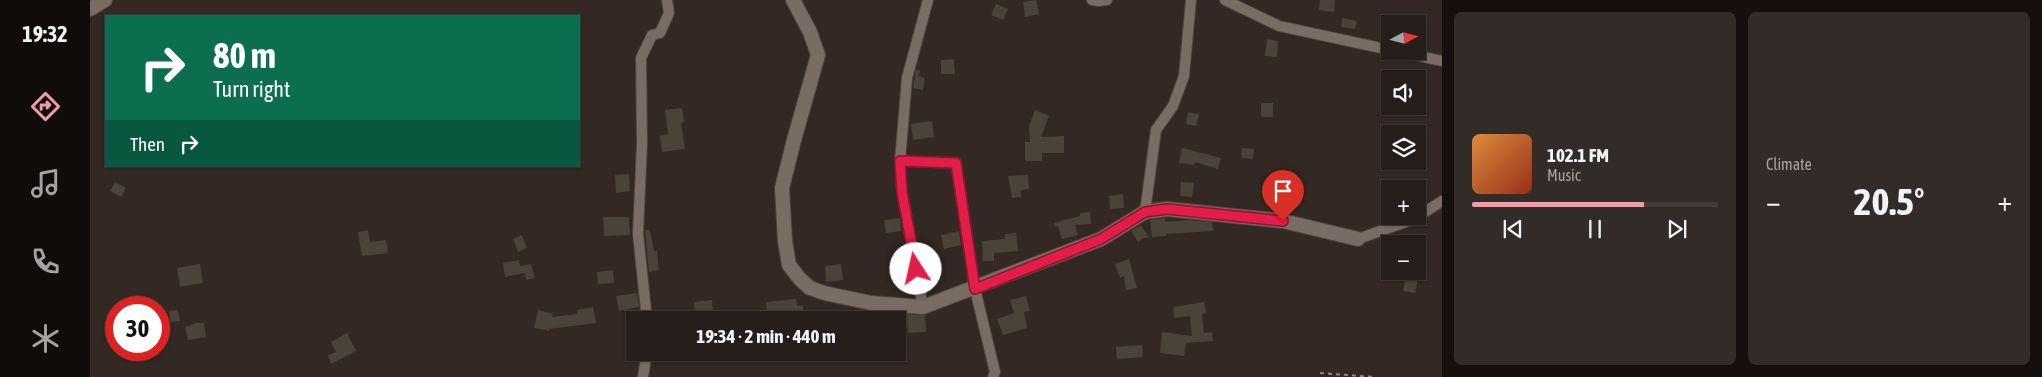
<!DOCTYPE html>
<html lang="en">
<head>
<meta charset="utf-8">
<style>
  :root { --surface:#261e1a; --page:#322b27; --text:#f1f3f6; --muted:#a4a2a2; --line:#423c39; --accent:#f49aa5 }
  body { margin:0; font-family:"Asap Condensed",sans-serif; background:var(--page); color:var(--text); height:100vh; display:flex; flex-direction:column; font-size:19px; white-space:nowrap }
  * { box-sizing:border-box; margin:0 }
  p { font-size:16px; color:var(--muted) }
  .icon { flex:none; width:28px; height:28px; fill:none; stroke:currentColor; stroke-width:2; stroke-linecap:round; stroke-linejoin:round }
  .map { position:relative; flex:1; overflow:hidden }
  .panel { display:flex; flex-direction:column; gap:12px; padding:12px; background:#15100e; width:600px }
  .panel>* { flex:none }
  .guide { position:absolute; left:15px; top:15px; width:475px; height:152px; border-radius:0px; box-shadow:0 1px 4px #0004,0 0 0 1px var(--line); background:#0b6e4f; color:#fff; overflow:hidden }
  .needle { width:32px; rotate:83deg }
  .buttons { position:absolute; left:1291px; top:15px; display:grid; gap:10px }
  .buttons a { display:grid; place-items:center; width:45px; height:45px; border-radius:0px; background:var(--surface); box-shadow:0 1px 4px #0004,0 0 0 1px var(--line); font-size:25px }
  .speed { position:absolute; left:15px; top:296px; display:flex; gap:10px; font-size:25px; font-weight:700; text-align:center }
  .speed>* { display:grid; place-content:center; width:65px; height:65px; border-radius:50%; background:var(--surface); box-shadow:0 1px 4px #0004,0 0 0 1px var(--line); line-height:1 }
  .speed .limit { border:8px solid #d22; background:#fff; color:#111 }
  .pin { position:absolute; display:grid; place-items:center; width:42px; height:42px; color:#fff; margin:-51px -21px; border-radius:50% 50% 50% 0; rotate:-45deg; box-shadow:0 0 5px #0007 }
  .pin .icon { rotate:45deg }
  .me { position:absolute; width:55px; margin:-28px; rotate:350deg; stroke-linejoin:round; filter:drop-shadow(0 0 4px #0008) }
  .turn { display:flex; align-items:center; gap:18px; height:105px; padding:0 25px; font-size:22px }
  .turn .icon { width:65px; height:65px; stroke-width:2.5 }
  .turn b { display:block; font-size:35px; line-height:42px }
  .then { display:flex; align-items:center; height:48px; padding:0 25px; background:#0003; gap:10px; font-size:19px }
  .big { font-size:38px; font-weight:700; line-height:1.1 }
  .panel .card { flex:1; display:flex; flex-direction:column; justify-content:center; gap:8px; min-width:0; padding:0 18px; border-radius:8px; background:var(--page) }
  .song { display:flex; align-items:center; gap:15px }
  .cover { width:60px; height:60px; border-radius:8px; background:linear-gradient(135deg,hsl(30 70% 55%),hsl(10 70% 35%)) }
  .played { height:5px; border-radius:2px; background:linear-gradient(90deg,var(--accent) 70%,var(--line) 70%) }
  .keys { display:flex; justify-content:space-around; direction:ltr }
  .heat { display:flex; justify-content:space-between; align-items:center; font-size:28px; direction:ltr }
  .panel .tiles { flex:1; display:grid; gap:12px; grid-template-columns:repeat(2,1fr) }
  .trip { position:absolute; left:536px; top:311px; width:280px; height:50px; border-radius:0px; background:var(--surface); box-shadow:0 1px 4px #0004,0 0 0 1px var(--line); font-weight:700; line-height:50px; text-align:center }
  main { display:flex; flex:1; min-height:0 }
  .menu { display:flex; flex-direction:column; width:90px; justify-content:space-around; align-items:center; background:#0f0c0a; color:var(--muted) }
  .menu .icon { width:35px; height:35px }
  .menu .selected { color:var(--accent) }
  .menu b { font-size:22px; color:var(--text) }
  .map>svg:first-child { display:block }
  .building { fill:#4b4239 }
  .lines { fill:none; stroke-linecap:round; stroke-linejoin:round }
  .street-casing { stroke:#4e4440; stroke-width:12 }
  .secondary-casing { stroke:#4e4440; stroke-width:16 }
  .path { stroke:#918884; stroke-width:2; stroke-dasharray:4 4; stroke-linecap:butt }
  .street { stroke:#796c65; stroke-width:10 }
  .secondary { stroke:#796c65; stroke-width:14 }
  .route-casing { stroke:#92132f; stroke-width:12 }
  .route { stroke:#e11d48; stroke-width:9 }
</style>
</head>
<body>
<main>
<nav class="menu">
<b>19:32</b>
<svg class="icon selected" aria-label="directions" viewBox="0 0 24 24"><path d="M12 3l9 9-9 9-9-9zM9 14v-3h6M13 9l2 2-2 2"/></svg>
<svg class="icon" aria-label="music" viewBox="0 0 24 24"><path d="M9 18V5l10-2v13"/><circle cx="6" cy="18" r="3"/><circle cx="16" cy="16" r="3"/></svg>
<svg class="icon" aria-label="phone" viewBox="0 0 24 24"><path d="M5 4h4l2 5-3 2q2 4 5 5l2-3 5 2v4C11 20 4 13 5 4z"/></svg>
<svg class="icon" aria-label="climate" viewBox="0 0 24 24"><path d="M12 3v18M4 7l16 10M4 17L20 7"/></svg>
</nav>
<div class="map">
<svg width="1352" height="377" viewBox="0 0 1352 377">
  <rect width="100%" height="100%" fill="#332823"/>
  <g class="building">
    <polygon points="946,0 949,14 935,17 933,2"/>
    <polygon points="1230,0 1245,0 1244,12 1229,10"/>
    <polygon points="906,4 918,9 913,20 901,15"/>
    <polygon points="1252,18 1267,21 1265,29 1251,27"/>
    <polygon points="1177,39 1188,41 1187,57 1175,56"/>
    <polygon points="864,59 865,74 851,74 851,60"/>
    <polygon points="826,70 830,70 829,76 835,78 833,90 823,88"/>
    <rect x="1171" y="103" width="12" height="14"/>
    <polygon points="592,108 594,122 591,123 595,149 572,152 570,136 578,134 575,110"/>
    <polygon points="945,110 959,116 951,137 974,136 974,153 952,153 952,161 935,161 935,142 940,142 939,126"/>
    <polygon points="1098,112 1109,114 1106,126 1096,124"/>
    <polygon points="842,121 844,137 823,140 821,124"/>
    <polygon points="1092,148 1131,158 1128,169 1105,162 1104,165 1089,163"/>
    <polygon points="1152,148 1164,149 1163,159 1151,158"/>
    <polygon points="539,174 540,191 526,193 525,175"/>
    <polygon points="938,175 939,189 931,190 931,197 922,198 918,176"/>
    <polygon points="25,182 36,188 31,197 20,191"/>
    <polygon points="1091,182 1104,183 1102,197 1090,196"/>
    <polygon points="1033,194 1034,208 1020,209 1019,196"/>
    <polygon points="1000,212 1001,224 985,225 988,235 972,239 968,226 965,227 964,223 990,216 990,213"/>
    <polygon points="513,217 539,217 540,235 514,236"/>
    <polygon points="810,218 811,231 796,233 794,220"/>
    <polygon points="1075,218 1075,222 1097,220 1122,222 1123,231 1076,234 1076,236 1062,237 1060,220"/>
    <polygon points="1051,225 1059,238 1053,238 1048,242 1041,231"/>
    <polygon points="278,230 280,242 296,240 298,253 272,256 268,232"/>
    <polygon points="555,230 560,230 564,251 567,251 569,270 559,272"/>
    <polygon points="869,231 871,245 854,249 851,235"/>
    <polygon points="926,233 928,251 904,253 904,261 893,261 892,241 915,239 915,234"/>
    <polygon points="432,235 437,248 428,252 423,239"/>
    <polygon points="850,254 852,269 834,272 831,257"/>
    <polygon points="1039,259 1047,288 1036,290 1034,276 1030,278 1025,264"/>
    <polygon points="429,260 430,266 441,264 445,278 436,280 435,273 415,277 413,263"/>
    <polygon points="110,264 113,283 90,287 87,268"/>
    <polygon points="751,264 753,280 736,282 735,266"/>
    <polygon points="523,270 524,283 508,284 507,272"/>
    <polygon points="1316,276 1328,279 1325,293 1313,291"/>
    <polygon points="547,293 549,307 529,311 526,296"/>
    <polygon points="936,296 940,311 934,312 937,328 913,335 907,319 924,313 920,300"/>
    <polygon points="706,299 707,306 713,306 713,314 677,320 665,320 664,313 677,311 676,302"/>
    <polygon points="622,300 623,313 606,316 604,302"/>
    <polygon points="1114,302 1116,313 1112,314 1114,333 1122,332 1123,341 1096,343 1094,356 1070,353 1072,332 1102,336 1100,316 1084,318 1083,307"/>
    <polygon points="503,307 506,323 459,329 459,331 444,328 448,310 463,314 462,317 487,314 487,310"/>
    <polygon points="88,310 90,321 80,322 79,311"/>
    <polygon points="816,314 835,315 836,332 818,333"/>
    <polygon points="107,323 114,323 116,337 98,340 95,327"/>
    <polygon points="257,333 266,351 241,364 238,355 246,352 241,342"/>
    <polygon points="1052,345 1053,357 1027,359 1026,347"/>
  </g>
  <g class="lines">
    <g class="street-casing">
      <g id="street">
        <polyline points="1002,0 1009,1 1017,0"/>
        <polyline points="1135,0 1189,26 1300,50"/>
        <polyline points="1307,51 1352,61"/>
        <polyline points="810,161 866,163 885,289 905,372 903,377"/>
        <polyline points="1055,212 1066,130 1083,106 1094,76 1101,0"/>
        <polyline points="1268,239 1324,219 1352,201"/>
        <polyline points="833,307 812,192 810,161 817,78 838,0"/>
        <polyline points="557,320 548,234 552,143 551,58 562,35 570,33 579,13 577,0"/>
        <polyline points="553,377 557,352"/>
      </g>
    </g>
    <g class="secondary-casing">
      <g id="secondary">
        <polyline points="703,0 720,32 728,55 704,140 692,188 695,241 699,265 710,279 720,288 734,293 781,303 833,307 1011,239 1055,212 1077,209 1193,221 1268,239"/>
        <polyline points="0,9 15,0"/>
      </g>
    </g>
    <polyline class="path" points="1230,373 1284,377"/>
    <use href="#street" class="street"/>
    <use href="#secondary" class="secondary"/>
  </g>
  <g class="lines">
    <g class="route-casing">
      <polyline id="route" points="826,269 812,192 810,161 866,163 885,289 1011,239 1055,212 1077,209 1193,221"/>
    </g>
    <use href="#route" class="route"/>
  </g>
</svg>
<div class="buttons">
<a><svg class="needle" viewBox="-14 -14 28 28"><path d="M0-13l5 13h-10z" fill="#e53935"/><path d="M0 13l5-13h-10z" fill="#a4a2a2"/></svg></a>
<a><svg class="icon" aria-label="sound" viewBox="0 0 24 24"><path d="M4 9h4l5-4v14l-5-4H4zM17 9q2 3 0 6"/></svg></a>
<a><svg class="icon" aria-label="layers" viewBox="0 0 24 24"><path d="M12 4l9 5-9 5-9-5zM3 14l9 5 9-5"/></svg></a>
<a>+</a>
<a>−</a>
</div>
<div class="speed"><div class="limit">30</div></div>
<div class="pin" style="left:1193px;top:221px;background:#d93025"><svg class="icon" aria-label="arrive" viewBox="0 0 24 24"><path d="M6 21V4h12l-3 4 3 4H6"/></svg></div>
<svg class="me" style="left:826px;top:269px" viewBox="-20 -20 40 40"><circle r="19" fill="#fff"/><path d="M0-13L10 11 0 6-10 11z" fill="#e11d48"/></svg>
<div class="trip">19:34 · 2 min · 440 m</div>
<div class="guide">
<div class="turn"><svg class="icon" aria-label="right" viewBox="0 0 24 24"><path d="M7 20v-9h11M14 6l5 5-5 5"/></svg><div><b>80 m</b>Turn right</div></div>
<div class="then">Then<svg class="icon" aria-label="right" viewBox="0 0 24 24"><path d="M7 20v-9h11M14 6l5 5-5 5"/></svg></div>
</div>
</div>
<section class="panel">
<div class="tiles">
<div class="card">
<div class="song"><i class="cover"></i><div><b>102.1 FM</b><p>Music</p></div></div>
<div class="played"></div>
<div class="keys"><svg class="icon" aria-label="previous" viewBox="0 0 24 24"><path d="M18 5L8 12l10 7zM5 5v14"/></svg><svg class="icon" aria-label="pause" viewBox="0 0 24 24"><path d="M8 5v14M16 5v14"/></svg><svg class="icon" aria-label="next" viewBox="0 0 24 24"><path d="M6 5l10 7-10 7zM19 5v14"/></svg></div>
</div>
<div class="card"><p>Climate</p>
<div class="heat"><a>−</a><b class="big">20.5°</b><a>+</a></div>
</div>
</div>
</section>
</main>
</body>
</html>
